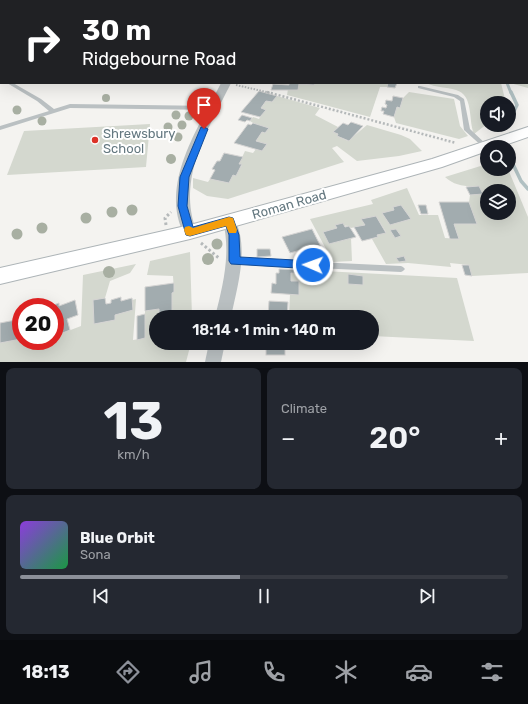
<!DOCTYPE html>
<html lang="en">
<head>
<meta charset="utf-8">
<style>
  :root { --surface:#171b24; --page:#242831; --text:#f1f3f6; --muted:#9ea1a6; --line:#363941; --accent:#8c9099 }
  body { margin:0; font-family:Rubik,sans-serif; background:var(--page); color:var(--text); height:100vh; display:flex; flex-direction:column; font-size:15px; white-space:nowrap }
  * { box-sizing:border-box; margin:0 }
  p { font-size:13px; color:var(--muted) }
  .icon { flex:none; width:22px; height:22px; fill:none; stroke:currentColor; stroke-width:2; stroke-linecap:round; stroke-linejoin:round }
  .map { position:relative; height:362px; overflow:hidden }
  .sheet { display:flex; flex-direction:column; gap:6px; padding:6px; background:#0d0f14; flex:1 }
  .sheet>* { flex:none }
  .top-card { position:absolute; left:0px; top:0px; width:528px; height:84px; box-shadow:0 4px 16px #0002; background:#202124; color:#fff; overflow:hidden }
  .controls { position:absolute; left:480px; top:96px; display:grid; gap:8px }
  .controls a { display:grid; place-items:center; width:36px; height:36px; border-radius:50%; background:var(--surface); box-shadow:0 4px 16px #0002; font-size:20px }
  .speed { position:absolute; left:12px; top:298px; display:flex; gap:8px; font-size:20px; font-weight:700; text-align:center }
  .speed>* { display:grid; place-content:center; width:52px; height:52px; border-radius:50%; background:var(--surface); box-shadow:0 4px 16px #0002; line-height:1 }
  .speed .limit { border:6px solid #d22; background:#fff; color:#111 }
  .pin { position:absolute; display:grid; place-items:center; width:34px; height:34px; color:#fff; margin:-41px -17px; border-radius:50% 50% 50% 0; rotate:-45deg; box-shadow:0 0 4px #0007 }
  .pin .icon { rotate:45deg }
  .me { position:absolute; width:44px; margin:-22px; rotate:272deg; stroke-linejoin:round; filter:drop-shadow(0 0 3px #0008) }
  .turn { display:flex; align-items:center; gap:14px; height:84px; padding:0 16px; font-size:18px }
  .turn .icon { width:52px; height:52px; stroke-width:2.5 }
  .turn b { display:block; font-size:28px; line-height:34px }
  .big { font-size:30px; font-weight:600; line-height:1.1 }
  .sheet .widget { flex:1; display:flex; flex-direction:column; justify-content:center; gap:6px; min-width:0; padding:0 14px; border-radius:8px; background:var(--page) }
  .sheet .dial { align-items:center; gap:0 }
  .dial b { font-size:52px; line-height:1 }
  .song { display:flex; align-items:center; gap:12px }
  .cover { width:48px; height:48px; border-radius:6px; background:linear-gradient(135deg,hsl(270 70% 55%),hsl(140 70% 35%)) }
  .played { height:4px; border-radius:2px; background:linear-gradient(90deg,var(--accent) 45%,var(--line) 45%) }
  .keys { display:flex; justify-content:space-around; direction:ltr }
  .heat { display:flex; justify-content:space-between; align-items:center; font-size:22px; direction:ltr }
  .sheet .tiles { flex:1; display:grid; gap:6px; grid-template-columns:1fr 1fr }
  .widget:last-child { grid-column:span 2 }
  .trip { position:absolute; left:149px; top:310px; width:230px; height:40px; border-radius:20px; background:var(--surface); box-shadow:0 4px 16px #0002; font-weight:600; line-height:40px; text-align:center }
  .tabs { display:flex; height:64px; justify-content:space-around; align-items:center; background:#090b0e; color:var(--muted) }
  .tabs .icon { width:28px; height:28px }
  .tabs .on { color:var(--accent) }
  .tabs b { font-size:18px; color:var(--text) }
  .map>svg:first-child { display:block }
  .green { fill:#d4d8cf; fill-rule:evenodd }
  .lines { fill:none; stroke-linecap:round; stroke-linejoin:round }
  .stream-far1 { stroke:#b1c1c3; stroke-width:3 }
  .stream { stroke:#b1c1c3; stroke-width:3.5 }
  .building { fill:#a2acaf; stroke:#d5d4d3 }
  .secondary-casing { stroke:#adb4b7; stroke-width:2 }
  .path-far2 { stroke:#b5b9ba; stroke-width:2; stroke-dasharray:1.5 1.5; stroke-linecap:butt }
  .path-far1 { stroke:#b5b9ba; stroke-width:2.5; stroke-dasharray:2 2; stroke-linecap:butt }
  .path { stroke:#b5b9ba; stroke-width:3; stroke-dasharray:2.5 2.5; stroke-linecap:butt }
  .lane { fill:#bac0c2; fill-rule:evenodd }
  .street { fill:#bac0c2; fill-rule:evenodd }
  .secondary { fill:#fff; fill-rule:evenodd }
  .tree { fill:#a8afa2 }
  .route { fill:#1a73e8; stroke:#114b97 }
  .slow { fill:#f59e0b }
  .poi-dot { fill:#dc3227; stroke:#fff; stroke-width:1.5 }
  .labels { text-anchor:middle; stroke-width:4; stroke-linejoin:round; paint-order:stroke }
  .poi-label { font-size:13px; fill:#647880; stroke:#fff; text-anchor:start }
  .street-label { font-size:13px; fill:#647880; stroke:#fff }
</style>
</head>
<body>
<div class="map">
<svg width="528" height="362" viewBox="0 0 528 362">
  <rect width="100%" height="100%" fill="#f4f3f0"/>
  <g class="green">
    <polygon points="0,0 151,0 1,1 1,13"/>
    <polygon points="348,0 528,0 528,88 510,83 527,83 527,1 345,1"/>
    <polygon points="315,83 388,83 387,87 380,87 370,117 287,95 288,89 298,90 299,84 314,85"/>
    <path d="M426,83h75l5,20h-19v21l-13,10c-6,-14 0,-39 -18,-44 -10,-3 -20,-2 -30,-7z"/>
    <polygon points="409,92 454,99 460,126 468,136 459,139 396,123 394,117 397,107 400,108 403,98"/>
    <polygon points="277,96 320,108 315,115 338,127 333,132 338,134 337,136 348,141 367,125 401,135 410,139 422,151 399,156 357,161 337,146 332,148 344,162 228,199 207,196 193,188 193,178 208,182 210,179 229,183 233,175 236,175 242,165 239,164 245,151 253,153 256,149 262,151 267,144 256,141 262,132 265,133 269,128 253,123 250,121 253,117 259,119 265,110 261,108 266,101 272,102"/>
    <polygon points="150,124 146,167 7,175 24,131"/>
    <path d="M487,164v5h21l20,48v56l-56,3 -3,-11 -19,-2 1,4 -43,-4 -22,1 -14,-25 6,-2 -1,-2 9,-3 -10,-16 -14,3 3,6 -14,3 -2,-2 -14,-1 2,3 -14,4 6,11 22,-5 1,23 -19,1 -23,-43 63,-15 -2,-4 36,-12 12,27h19l7,23 14,1 -5,-15h23l-8,-22 1,-7 13,-1 -4,-8c-13,1 -24,0 -34,-9zM487,191h22v22h-22zM401,205l10,14 -21,6 -8,-12 12,-3 -1,-3z"/>
    <polygon points="190,252 192,317 172,317 172,293 174,292 173,276 147,275 150,261"/>
    <polygon points="136,264 130,273 110,281 105,298 93,300 95,324 115,320 115,315 133,310 132,300 136,299 133,340 145,338 145,311 159,309 159,317 156,317 156,343 191,343 186,362 0,362 0,343 21,339 21,341 26,341 26,346 40,341 55,341 55,336 81,326 83,275"/>
    <polygon points="304,270 457,278 474,341 372,336 372,317 289,317 290,294 299,281 291,281 291,273 303,274"/>
  </g>
  <g class="lines">
    <g class="stream-far1">
      <polyline points="485,0 488,1"/>
      <polyline points="507,83 511,93"/>
    </g>
    <g class="stream">
      <polyline points="509,113 514,111 517,105 511,92"/>
      <polyline points="491,125 491,127"/>
      <polyline points="512,162 521,181 528,189"/>
    </g>
  </g>
  <g class="building">
    <polygon points="289,83 315,83 314,85 299,84 298,90 271,90 273,84 289,85"/>
    <polygon points="388,83 397,83 395,88 387,87"/>
    <polygon points="259,91 277,96 272,102 266,101 261,108 266,110 260,117 241,112"/>
    <polygon points="393,96 403,98 400,108 397,107 394,117 383,114 384,111 381,111 382,107 386,108 387,105 385,104 386,100 392,101"/>
    <polygon points="242,115 252,118 250,121 247,120 245,122 238,120"/>
    <polygon points="351,122 363,126 349,141 337,136 338,134 333,132 343,123 348,125"/>
    <polygon points="253,123 269,128 265,133 262,132 256,141 267,144 262,151 234,143 248,124 251,125"/>
    <polygon points="224,153 243,157 239,164 242,164 236,176 233,175 229,183 210,179 215,170 212,169 217,161 220,161"/>
    <polygon points="479,186 483,194 470,195 466,187"/>
    <polygon points="439,202 469,202 477,224 454,224 459,239 450,239"/>
    <polygon points="401,205 411,219 390,225 382,213 394,210 393,207"/>
    <polygon points="418,205 426,205 428,214 421,214"/>
    <polygon points="376,216 386,233 377,235 378,237 362,241 354,227 365,225 361,219"/>
    <polygon points="343,223 345,227 349,226 356,237 329,244 323,232 337,228 335,225"/>
    <polygon points="312,229 323,251 314,253 311,247 290,253 282,237"/>
    <polygon points="396,229 401,236 395,238 390,230"/>
    <polygon points="257,249 270,249 271,256 257,257"/>
    <polygon points="404,256 406,261 399,262 396,258"/>
    <polygon points="462,265 469,265 472,276 465,275"/>
    <polygon points="279,269 304,270 303,274 291,273 291,281 299,281 299,295 271,293 272,283 276,284 276,273 279,273"/>
    <polygon points="348,274 363,276 363,285 348,284"/>
    <polygon points="174,283 174,292 172,293 172,317 159,317 159,309 145,311 145,287"/>
    <polygon points="121,297 121,301 132,298 133,310 115,315 115,320 94,324 93,300 105,298 106,304 111,303 111,300"/>
    <polygon points="75,300 78,315 67,319 70,330 55,336 55,307 48,307 59,303 59,306"/>
    <polygon points="269,301 288,302 287,317 268,317"/>
    <polygon points="145,314 145,338 137,340 137,316"/>
    <polygon points="21,319 21,339 0,343 0,323"/>
    <rect x="266" y="343" width="19" height="12"/>
  </g>
  <g class="lines">
    <g class="secondary-casing">
      <polygon id="secondary" points="528,127 528,137 499,147 487,147 487,151 442,167 190,239 0,284 0,268 190,225 432,159"/>
    </g>
    <g class="path-far2">
      <polyline points="249,0 258,1"/>
      <polyline points="236,85 271,93"/>
    </g>
    <polyline class="path-far1" points="267,92 456,143"/>
    <g class="path">
      <polyline points="166,225 165,218 171,212"/>
      <polyline points="201,243 220,259"/>
    </g>
    <g class="lane">
      <rect x="164" y="0" width="4" height="1"/>
      <rect x="0" y="19" width="1" height="2"/>
      <rect x="0" y="78" width="1" height="3"/>
      <polygon points="7,83 13,83 41,99 54,109 70,104 214,106 217,108 214,110 70,108 0,130 0,126 49,111 37,101"/>
      <polygon points="418,86 420,86 458,95 464,99 470,129 489,147 487,147 487,149 484,148 464,130 460,101 454,97 418,88"/>
      <polygon points="234,258 401,266 403,267 405,269 403,271 401,272 234,264 232,263 231,261 232,259"/>
    </g>
    <g class="street">
      <path d="M221,83h10c-23,47 -55,96 -34,149l-2,4 -5,1 -5,-1c-27,-51 14,-109 36,-153z"/>
      <path d="M229,216l5,2c16,29 3,69 -3,99h-16c8,-32 16,-63 8,-96l1,-3z"/>
      <polygon points="209,343 225,343 221,362 205,362"/>
    </g>
    <use href="#secondary" class="secondary"/>
  </g>
  <g class="tree">
    <circle cx="199" cy="96" r="4"/>
    <circle cx="106" cy="98" r="4"/>
    <circle cx="17" cy="110" r="4.5"/>
    <circle cx="176" cy="115" r="4.5"/>
    <circle cx="189" cy="116" r="4.5"/>
    <circle cx="42" cy="121" r="4.5"/>
    <circle cx="182" cy="125" r="4.5"/>
    <circle cx="168" cy="127" r="4.5"/>
    <circle cx="178" cy="137" r="4.5"/>
    <circle cx="171" cy="159" r="5"/>
    <circle cx="132" cy="210" r="5.5"/>
    <circle cx="112" cy="212" r="5.5"/>
    <circle cx="86" cy="218" r="5.5"/>
    <circle cx="42" cy="228" r="5.5"/>
    <circle cx="17" cy="234" r="5.5"/>
    <circle cx="217" cy="244" r="5.5"/>
    <circle cx="208" cy="259" r="6"/>
    <circle cx="109" cy="272" r="6"/>
  </g>
  <polygon class="route" points="201,127 204,127 208,129 189,177 187,206 193,227 229,217 233,218 239,235 240,257 313,261 317,262 318,265 317,268 313,269 231,264 229,261 229,235 226,226 190,236 186,235 178,206 180,177"/>
  <polygon class="slow" points="229,217 233,218 237,230 236,233 229,233 226,226 190,236 186,235 184,230 185,227 189,226 193,228"/>
  <circle class="poi-dot" cx="95" cy="140" r="4"/>
  <g class="labels">
    <g class="poi-label">
      <text x="103" y="138">Shrewsbury<tspan x="103" dy="15">School</tspan></text>
    </g>
    <g class="street-label">
      <text transform="translate(289 204) rotate(-16)" y="5">Roman Road</text>
    </g>
  </g>
</svg>
<div class="controls">
<a><svg class="icon" aria-label="sound" viewBox="0 0 24 24"><path d="M4 9h4l5-4v14l-5-4H4zM17 9q2 3 0 6"/></svg></a>
<a><svg class="icon" aria-label="search" viewBox="0 0 24 24"><circle cx="10" cy="10" r="6"/><path d="M15 15l6 6"/></svg></a>
<a><svg class="icon" aria-label="layers" viewBox="0 0 24 24"><path d="M12 4l9 5-9 5-9-5zM3 14l9 5 9-5"/></svg></a>
</div>
<div class="speed"><div class="limit">20</div></div>
<div class="pin" style="left:204px;top:129px;background:#d93025"><svg class="icon" aria-label="arrive" viewBox="0 0 24 24"><path d="M6 21V4h12l-3 4 3 4H6"/></svg></div>
<svg class="me" style="left:313px;top:265px" viewBox="-20 -20 40 40"><circle r="17" fill="#1a73e8" stroke="#fff" stroke-width="3"/><path d="M0-11L8 9 0 5-8 9z" fill="#fff"/></svg>
<div class="trip">18:14 · 1 min · 140 m</div>
<div class="top-card">
<div class="turn"><svg class="icon" aria-label="right" viewBox="0 0 24 24"><path d="M7 20v-9h11M14 6l5 5-5 5"/></svg><div><b>30 m</b>Ridgebourne Road</div></div>
</div>
</div>
<section class="sheet">
<div class="tiles">
<div class="widget dial"><b>13</b><p>km/h</p></div>
<div class="widget"><p>Climate</p>
<div class="heat"><a>−</a><b class="big">20°</b><a>+</a></div>
</div>
<div class="widget">
<div class="song"><i class="cover"></i><div><b>Blue Orbit</b><p>Sona</p></div></div>
<div class="played"></div>
<div class="keys"><svg class="icon" aria-label="previous" viewBox="0 0 24 24"><path d="M18 5L8 12l10 7zM5 5v14"/></svg><svg class="icon" aria-label="pause" viewBox="0 0 24 24"><path d="M8 5v14M16 5v14"/></svg><svg class="icon" aria-label="next" viewBox="0 0 24 24"><path d="M6 5l10 7-10 7zM19 5v14"/></svg></div>
</div>
</div>
</section>
<nav class="tabs">
<b>18:13</b>
<svg class="icon on" aria-label="directions" viewBox="0 0 24 24"><path d="M12 3l9 9-9 9-9-9zM9 14v-3h6M13 9l2 2-2 2"/></svg>
<svg class="icon" aria-label="music" viewBox="0 0 24 24"><path d="M9 18V5l10-2v13"/><circle cx="6" cy="18" r="3"/><circle cx="16" cy="16" r="3"/></svg>
<svg class="icon" aria-label="phone" viewBox="0 0 24 24"><path d="M5 4h4l2 5-3 2q2 4 5 5l2-3 5 2v4C11 20 4 13 5 4z"/></svg>
<svg class="icon" aria-label="climate" viewBox="0 0 24 24"><path d="M12 3v18M4 7l16 10M4 17L20 7"/></svg>
<svg class="icon" aria-label="car" viewBox="0 0 24 24"><path d="M5 17H2v-5l4-1 3-4h7l3 4 3 1v5h-3M9 17h6M6 11h13"/><circle cx="7" cy="17" r="2"/><circle cx="17" cy="17" r="2"/></svg>
<svg class="icon" aria-label="filters" viewBox="0 0 24 24"><path d="M4 7h16M4 17h16"/><circle cx="9" cy="7" r="2"/><circle cx="15" cy="17" r="2"/></svg>
</nav>
</body>
</html>
